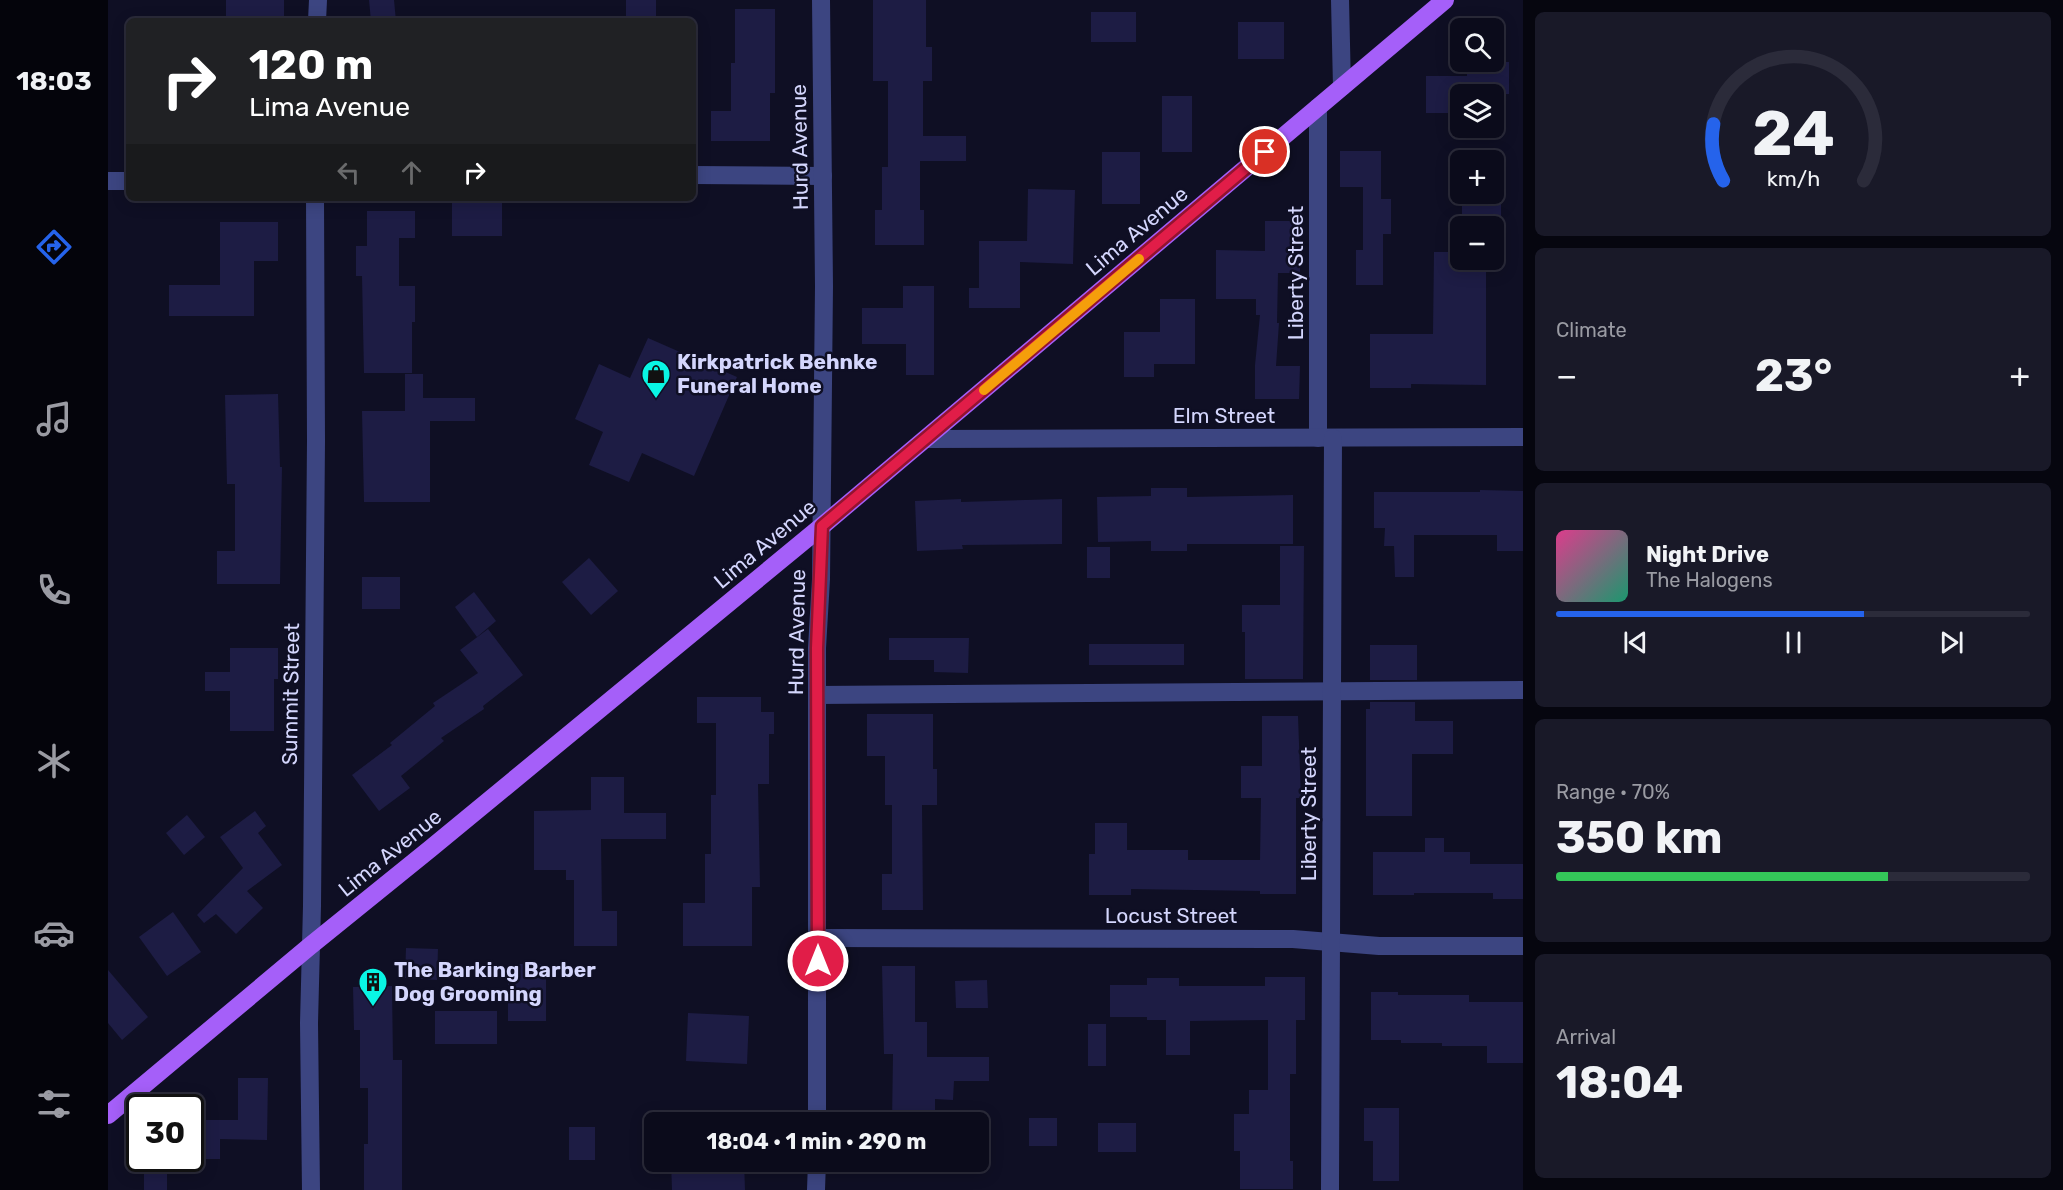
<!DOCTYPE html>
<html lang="en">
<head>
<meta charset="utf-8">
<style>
  :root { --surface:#0b0b1b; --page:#191928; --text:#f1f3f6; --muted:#9a9ba3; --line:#2b2b3a; --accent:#2563eb }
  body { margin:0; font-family:Rubik,sans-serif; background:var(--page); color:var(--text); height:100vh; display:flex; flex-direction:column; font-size:22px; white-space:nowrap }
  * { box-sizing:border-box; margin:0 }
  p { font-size:20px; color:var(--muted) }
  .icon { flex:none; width:33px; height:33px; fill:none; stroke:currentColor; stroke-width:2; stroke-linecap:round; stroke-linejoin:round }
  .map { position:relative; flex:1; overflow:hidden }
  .details { display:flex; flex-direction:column; gap:12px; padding:12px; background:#06060f; width:540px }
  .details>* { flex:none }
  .guide { position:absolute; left:18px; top:18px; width:570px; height:183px; border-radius:9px; box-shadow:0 3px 15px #0003,0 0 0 2px var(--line); background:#202124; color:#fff; overflow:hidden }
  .buttons { position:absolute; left:1342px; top:18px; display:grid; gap:12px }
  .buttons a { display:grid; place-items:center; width:54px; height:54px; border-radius:9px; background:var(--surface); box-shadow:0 3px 15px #0003,0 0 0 2px var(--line); font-size:30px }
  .speed { position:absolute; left:18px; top:1094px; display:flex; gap:12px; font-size:30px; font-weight:700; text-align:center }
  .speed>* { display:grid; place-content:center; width:78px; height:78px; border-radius:50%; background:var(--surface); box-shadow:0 3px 15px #0003,0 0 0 2px var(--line); line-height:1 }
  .speed .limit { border:3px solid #111; border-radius:9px; background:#fff; color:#111 }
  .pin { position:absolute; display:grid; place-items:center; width:51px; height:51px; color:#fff; margin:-26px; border:3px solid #fff; border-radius:50%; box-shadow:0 2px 6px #0007 }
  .me { position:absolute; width:66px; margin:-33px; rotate:0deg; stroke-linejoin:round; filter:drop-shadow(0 0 4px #0008) }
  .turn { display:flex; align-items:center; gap:21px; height:126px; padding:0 24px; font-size:27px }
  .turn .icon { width:78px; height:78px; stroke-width:2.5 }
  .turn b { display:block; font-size:42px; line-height:51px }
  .lanes { display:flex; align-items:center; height:57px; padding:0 24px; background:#0003; justify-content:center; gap:30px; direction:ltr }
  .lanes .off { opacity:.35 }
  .big { font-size:45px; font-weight:700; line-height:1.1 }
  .details .card { flex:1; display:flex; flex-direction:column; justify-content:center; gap:9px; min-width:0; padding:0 21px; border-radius:9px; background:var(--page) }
  .details .dial { align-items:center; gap:0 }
  .dial svg { height:156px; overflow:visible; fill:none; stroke:var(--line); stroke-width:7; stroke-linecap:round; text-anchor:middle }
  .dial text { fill:var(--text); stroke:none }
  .song { display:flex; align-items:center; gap:18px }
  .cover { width:72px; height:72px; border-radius:9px; background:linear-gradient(135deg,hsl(330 70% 55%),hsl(160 70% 35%)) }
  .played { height:6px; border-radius:3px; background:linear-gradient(90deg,var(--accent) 65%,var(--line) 65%) }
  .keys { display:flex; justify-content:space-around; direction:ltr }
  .heat { display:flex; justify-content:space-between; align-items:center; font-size:33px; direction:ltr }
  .charge { height:9px; border-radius:4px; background:linear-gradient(90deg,#34c759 70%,var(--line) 0) }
  .trip { position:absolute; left:536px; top:1112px; width:345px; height:60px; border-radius:9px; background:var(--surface); box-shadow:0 3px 15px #0003,0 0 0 2px var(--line); font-weight:700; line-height:60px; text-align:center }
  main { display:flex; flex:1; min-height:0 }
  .tabs { display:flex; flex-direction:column; width:108px; justify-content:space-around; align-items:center; background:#04040b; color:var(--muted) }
  .tabs .icon { width:42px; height:42px }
  .tabs .selected { color:var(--accent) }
  .tabs b { font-size:27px; color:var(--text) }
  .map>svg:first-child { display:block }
  .building { fill:#1d1c44 }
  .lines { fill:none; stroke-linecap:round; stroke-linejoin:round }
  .minor { stroke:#3c4581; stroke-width:18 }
  .major { stroke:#a55ff9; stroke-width:18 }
  .route-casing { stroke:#92132f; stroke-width:15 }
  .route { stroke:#e11d48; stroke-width:10 }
  .slow { stroke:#f59e0b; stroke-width:10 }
  .labels { text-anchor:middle; stroke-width:5; stroke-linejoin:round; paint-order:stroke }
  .street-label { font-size:21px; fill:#d4d6fd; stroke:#0f0f24 }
  .poi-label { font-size:21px; font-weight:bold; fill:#d4d6fd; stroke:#0f0f24; text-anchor:start }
</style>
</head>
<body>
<main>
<nav class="tabs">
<b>18:03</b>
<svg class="icon selected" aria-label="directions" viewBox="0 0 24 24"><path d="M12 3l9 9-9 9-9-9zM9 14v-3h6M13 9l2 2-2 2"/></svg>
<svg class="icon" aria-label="music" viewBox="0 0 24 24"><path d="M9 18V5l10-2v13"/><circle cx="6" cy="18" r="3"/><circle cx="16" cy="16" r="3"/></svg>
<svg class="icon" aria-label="phone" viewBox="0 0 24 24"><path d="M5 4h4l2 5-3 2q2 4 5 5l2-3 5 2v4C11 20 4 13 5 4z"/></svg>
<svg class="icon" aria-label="climate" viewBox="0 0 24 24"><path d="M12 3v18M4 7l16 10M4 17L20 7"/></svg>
<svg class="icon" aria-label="car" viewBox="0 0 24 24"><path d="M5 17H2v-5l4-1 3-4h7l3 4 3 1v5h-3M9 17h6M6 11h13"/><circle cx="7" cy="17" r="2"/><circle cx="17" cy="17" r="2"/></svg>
<svg class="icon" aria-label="filters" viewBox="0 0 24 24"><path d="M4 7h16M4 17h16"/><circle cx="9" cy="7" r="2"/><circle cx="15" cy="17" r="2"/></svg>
</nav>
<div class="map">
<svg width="1415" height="1190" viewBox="0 0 1415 1190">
  <rect width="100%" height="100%" fill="#0f0f24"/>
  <g class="building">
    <rect x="118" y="0" width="58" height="21"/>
    <polygon points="261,0 286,0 288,21 263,21"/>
    <rect x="518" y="0" width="30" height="21"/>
    <polygon points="765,0 818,0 818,47 824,47 824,81 815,81 815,136 858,136 858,161 812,161 812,210 816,210 816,245 767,245 767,210 774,210 774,167 780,167 780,81 765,81"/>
    <polygon points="627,9 667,9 667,93 662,93 662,141 603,141 603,111 623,111 623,63 627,63"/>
    <rect x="983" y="12" width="45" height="30"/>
    <rect x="1130" y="22" width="46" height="37"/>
    <polygon points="1359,62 1401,62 1401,94 1349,94 1349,113 1318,113 1318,76 1359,76"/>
    <rect x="1054" y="96" width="30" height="56"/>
    <polygon points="1232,151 1273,151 1273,199 1283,199 1283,234 1275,234 1275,285 1248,285 1248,250 1255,250 1255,187 1232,187"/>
    <rect x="994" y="152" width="38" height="52"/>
    <polygon points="920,189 967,190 965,264 912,262 912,308 861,308 861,288 871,288 871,241 919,241"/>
    <rect x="1354" y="194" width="39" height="23"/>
    <rect x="344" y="203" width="50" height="33"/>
    <polygon points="259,211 307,211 307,238 291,238 291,286 307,286 307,322 304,322 304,373 256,373 254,276 248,276 248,246 259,246"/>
    <polygon points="1157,221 1186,221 1186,247 1192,247 1192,273 1170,273 1169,323 1171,323 1168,366 1192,366 1191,399 1147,399 1147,365 1152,315 1148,315 1148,299 1108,299 1108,250 1157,251"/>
    <polygon points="112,222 170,222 170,261 146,261 146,316 61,316 61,285 112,285"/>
    <polygon points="1326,252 1353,252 1353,260 1378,260 1378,385 1303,384 1303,388 1262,388 1262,334 1325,334"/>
    <polygon points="795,286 826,286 826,375 798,375 798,344 754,344 754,308 795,308"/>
    <polygon points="1052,299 1087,299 1087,364 1046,364 1046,377 1016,377 1016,332 1052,332"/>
    <polygon points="540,338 629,377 586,476 534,453 521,482 481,465 495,432 467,419 491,364 522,378"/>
    <polygon points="297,374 315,374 315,398 367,398 367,421 322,421 322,502 256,502 254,411 297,411"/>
    <polygon points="170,394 172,467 174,467 172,584 109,584 109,551 127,551 127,484 119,484 117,395"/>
    <polygon points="1043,488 1079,488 1079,497 1185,495 1185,544 1079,544 1079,551 1043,551 1043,541 990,542 989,497 1043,496"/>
    <polygon points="1372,490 1415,491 1415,551 1389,551 1389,535 1306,535 1306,577 1287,577 1286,546 1276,546 1277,528 1266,528 1266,492 1372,492"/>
    <polygon points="853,499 853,502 954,499 954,544 854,545 855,549 809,551 807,501"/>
    <polygon points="1172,546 1196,546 1195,679 1137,679 1137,632 1134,632 1134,605 1172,605"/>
    <rect x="979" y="547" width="23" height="31"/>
    <polygon points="481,558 510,591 483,615 454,582"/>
    <rect x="254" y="577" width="38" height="32"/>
    <polygon points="366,592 388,621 369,637 347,607"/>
    <polygon points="380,629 415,675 375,706 376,709 333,738 336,741 293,776 302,788 271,811 244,775 284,745 282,743 327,706 325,703 370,673 352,650"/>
    <polygon points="781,638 861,638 860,673 826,672 826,660 781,660"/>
    <rect x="981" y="644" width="95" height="21"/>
    <rect x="1262" y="645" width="47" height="35"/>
    <polygon points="122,648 170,648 170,679 166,679 166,731 122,731 122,691 97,691 97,672 122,672"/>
    <polygon points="589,697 653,697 653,712 666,712 666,734 661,734 661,784 650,784 652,887 644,887 644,946 575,946 575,903 597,903 597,854 603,854 603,795 608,795 608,723 589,723"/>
    <polygon points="1262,702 1307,702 1307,721 1345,721 1345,754 1304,754 1304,816 1258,816 1258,709 1262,709"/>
    <polygon points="759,714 825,714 825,769 829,769 829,805 814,805 815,910 774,910 774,874 784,874 784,805 777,805 777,756 759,756"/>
    <polygon points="1154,716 1190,716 1193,798 1188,798 1188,894 1152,894 1152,891 1023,889 1023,895 981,895 981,854 987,854 987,823 1019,823 1019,850 1080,850 1080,860 1152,860 1153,798 1133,798 1133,766 1154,766"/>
    <polygon points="483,777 516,777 516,813 558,813 558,839 493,839 494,911 509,911 509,946 466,946 466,880 458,880 458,870 426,870 426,811 483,810"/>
    <polygon points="147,811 158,826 150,833 174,865 139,891 155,908 128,934 108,914 96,923 89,915 135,868 112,837"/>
    <polygon points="79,815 97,837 76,855 58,833"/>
    <polygon points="1317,838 1336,838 1336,852 1362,852 1362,864 1415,864 1415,899 1385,899 1385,893 1306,893 1306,895 1265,895 1265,852 1317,852"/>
    <polygon points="65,912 93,952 59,976 31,937"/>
    <polygon points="298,948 330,949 329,980 297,978"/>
    <rect x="400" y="964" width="38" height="57"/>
    <polygon points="774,966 807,966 807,1022 819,1022 819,1057 881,1057 881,1081 846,1081 845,1100 827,1099 827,1122 784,1122 785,1054 776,1054"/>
    <polygon points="0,970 40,1017 14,1040 0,1023"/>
    <polygon points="1157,977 1197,977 1197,1020 1188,1020 1188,1074 1182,1074 1182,1161 1185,1161 1185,1189 1132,1189 1132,1151 1126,1151 1126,1114 1141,1114 1141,1090 1160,1090 1160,1020 1082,1021 1082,1055 1058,1055 1058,1020 1039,1020 1039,1017 1002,1017 1002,985 1039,985 1039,978 1071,978 1071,986 1157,986"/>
    <polygon points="879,980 880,1008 848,1008 847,981"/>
    <polygon points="284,986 285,1060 294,1060 294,1190 256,1190 256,1144 260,1144 260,1088 252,1088 252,1030 246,1030 245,987"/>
    <polygon points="1263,992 1290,992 1290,995 1361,995 1361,1002 1415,1002 1415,1063 1379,1063 1379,1046 1334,1046 1334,1043 1293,1043 1293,1040 1263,1040"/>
    <rect x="327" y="1011" width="62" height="33"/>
    <polygon points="580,1013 641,1016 639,1064 578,1061"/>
    <rect x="980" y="1024" width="18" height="42"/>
    <polygon points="130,1078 160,1078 159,1140 112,1139 112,1159 82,1159 82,1120 130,1120"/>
    <polygon points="1256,1108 1291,1108 1291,1181 1265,1181 1265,1141 1256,1141"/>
    <rect x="921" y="1118" width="28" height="28"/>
    <rect x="990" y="1123" width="38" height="29"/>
    <rect x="461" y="1127" width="26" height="33"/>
    <rect x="36" y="1158" width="23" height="32"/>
    <polygon points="563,1161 636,1161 637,1190 564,1190"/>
  </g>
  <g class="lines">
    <g class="minor">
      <polyline points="1232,0 1234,87"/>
      <polyline points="209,21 210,0"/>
      <polyline points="1210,107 1210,438"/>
      <polyline points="585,175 715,176"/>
      <polyline points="0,181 21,181"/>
      <polyline points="818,439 1415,437"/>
      <polyline points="709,695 1415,690"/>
      <polyline points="710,938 1185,939 1271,946 1415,946"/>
      <polyline points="709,1122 709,648 713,579 716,286 713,0"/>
      <polyline points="203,1190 201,1023 204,906 208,441 207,198"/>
      <polyline points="708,1190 709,1161"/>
      <polyline points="1222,1190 1225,438"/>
    </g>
    <polyline class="major" points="0,1115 202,946 322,849 714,526 1337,0"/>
  </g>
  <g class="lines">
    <g class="route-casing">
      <polyline id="route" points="710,961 709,648 714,526 1157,152"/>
    </g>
    <use href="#route" class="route"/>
    <polyline class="slow" points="876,390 1031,259"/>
  </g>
  <defs>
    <g id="shop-pin" transform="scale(1.5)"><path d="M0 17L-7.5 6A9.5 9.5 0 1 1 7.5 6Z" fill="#09f5e4" stroke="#0f0f24"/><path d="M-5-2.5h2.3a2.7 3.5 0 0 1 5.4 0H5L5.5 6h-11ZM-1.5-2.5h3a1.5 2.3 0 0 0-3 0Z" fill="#111"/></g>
    <g id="building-pin" transform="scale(1.5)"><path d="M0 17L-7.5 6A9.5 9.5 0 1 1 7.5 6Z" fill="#09f5e4" stroke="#0f0f24"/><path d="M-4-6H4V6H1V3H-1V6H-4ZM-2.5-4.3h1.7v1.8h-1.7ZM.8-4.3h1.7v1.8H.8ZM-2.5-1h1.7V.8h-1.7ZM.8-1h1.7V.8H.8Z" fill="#111"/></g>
  </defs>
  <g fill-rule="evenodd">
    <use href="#shop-pin" x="548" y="374"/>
    <use href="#building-pin" x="265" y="982"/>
  </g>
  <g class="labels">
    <g class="street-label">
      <text transform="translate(692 147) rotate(-91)" y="7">Hurd Avenue</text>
      <text transform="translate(1029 231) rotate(-40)" y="7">Lima Avenue</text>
      <text transform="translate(1188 273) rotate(-90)" y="7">Liberty Street</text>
      <text x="1116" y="423">Elm Street</text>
      <text transform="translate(657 544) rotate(-40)" y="7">Lima Avenue</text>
      <text transform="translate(689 632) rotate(-89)" y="7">Hurd Avenue</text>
      <text transform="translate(183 694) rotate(-89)" y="7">Summit Street</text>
      <text transform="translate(1201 814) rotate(-90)" y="7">Liberty Street</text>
      <text transform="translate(282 853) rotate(-39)" y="7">Lima Avenue</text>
      <text x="1063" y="923">Locust Street</text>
    </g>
    <g class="poi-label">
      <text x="569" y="369">Kirkpatrick Behnke<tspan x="569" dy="24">Funeral Home</tspan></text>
      <text x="286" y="977">The Barking Barber<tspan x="286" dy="24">Dog Grooming</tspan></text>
    </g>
  </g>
</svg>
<div class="buttons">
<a><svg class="icon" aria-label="search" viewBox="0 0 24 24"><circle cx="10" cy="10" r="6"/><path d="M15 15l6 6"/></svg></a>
<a><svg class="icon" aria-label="layers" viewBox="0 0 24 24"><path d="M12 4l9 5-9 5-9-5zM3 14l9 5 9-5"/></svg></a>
<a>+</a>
<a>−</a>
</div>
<div class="speed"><div class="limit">30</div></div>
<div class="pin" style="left:1157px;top:152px;background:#d93025"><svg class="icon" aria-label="arrive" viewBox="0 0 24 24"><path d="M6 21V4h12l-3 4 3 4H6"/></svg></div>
<svg class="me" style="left:710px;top:961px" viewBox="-20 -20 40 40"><circle r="17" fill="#e11d48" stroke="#fff" stroke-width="3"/><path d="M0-11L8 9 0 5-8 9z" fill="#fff"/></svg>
<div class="trip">18:04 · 1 min · 290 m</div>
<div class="guide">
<div class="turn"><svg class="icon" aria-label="right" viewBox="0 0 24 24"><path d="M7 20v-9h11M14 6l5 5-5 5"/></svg><div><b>120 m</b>Lima Avenue</div></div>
<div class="lanes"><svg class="icon off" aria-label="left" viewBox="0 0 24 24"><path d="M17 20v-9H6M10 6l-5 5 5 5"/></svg><svg class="icon off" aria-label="ahead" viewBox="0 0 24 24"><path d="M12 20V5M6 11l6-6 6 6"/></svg><svg class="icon" aria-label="right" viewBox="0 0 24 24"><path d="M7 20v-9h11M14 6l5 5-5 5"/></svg></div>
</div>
</div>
<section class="details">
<div class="card dial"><svg viewBox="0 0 100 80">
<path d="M14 69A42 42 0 1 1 86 69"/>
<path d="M14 69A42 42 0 0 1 9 40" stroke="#2563eb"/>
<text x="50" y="56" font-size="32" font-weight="700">24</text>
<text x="50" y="72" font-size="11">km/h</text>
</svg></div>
<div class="card"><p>Climate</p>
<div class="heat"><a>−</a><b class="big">23°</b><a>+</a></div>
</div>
<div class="card">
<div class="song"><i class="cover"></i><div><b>Night Drive</b><p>The Halogens</p></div></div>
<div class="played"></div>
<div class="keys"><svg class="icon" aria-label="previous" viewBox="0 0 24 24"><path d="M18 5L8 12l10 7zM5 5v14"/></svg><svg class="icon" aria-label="pause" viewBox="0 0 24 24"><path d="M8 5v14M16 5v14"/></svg><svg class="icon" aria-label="next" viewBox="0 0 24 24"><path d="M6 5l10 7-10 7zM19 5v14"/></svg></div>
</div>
<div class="card"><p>Range · 70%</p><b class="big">350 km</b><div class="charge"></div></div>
<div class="card"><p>Arrival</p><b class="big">18:04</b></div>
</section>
</main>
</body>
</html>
